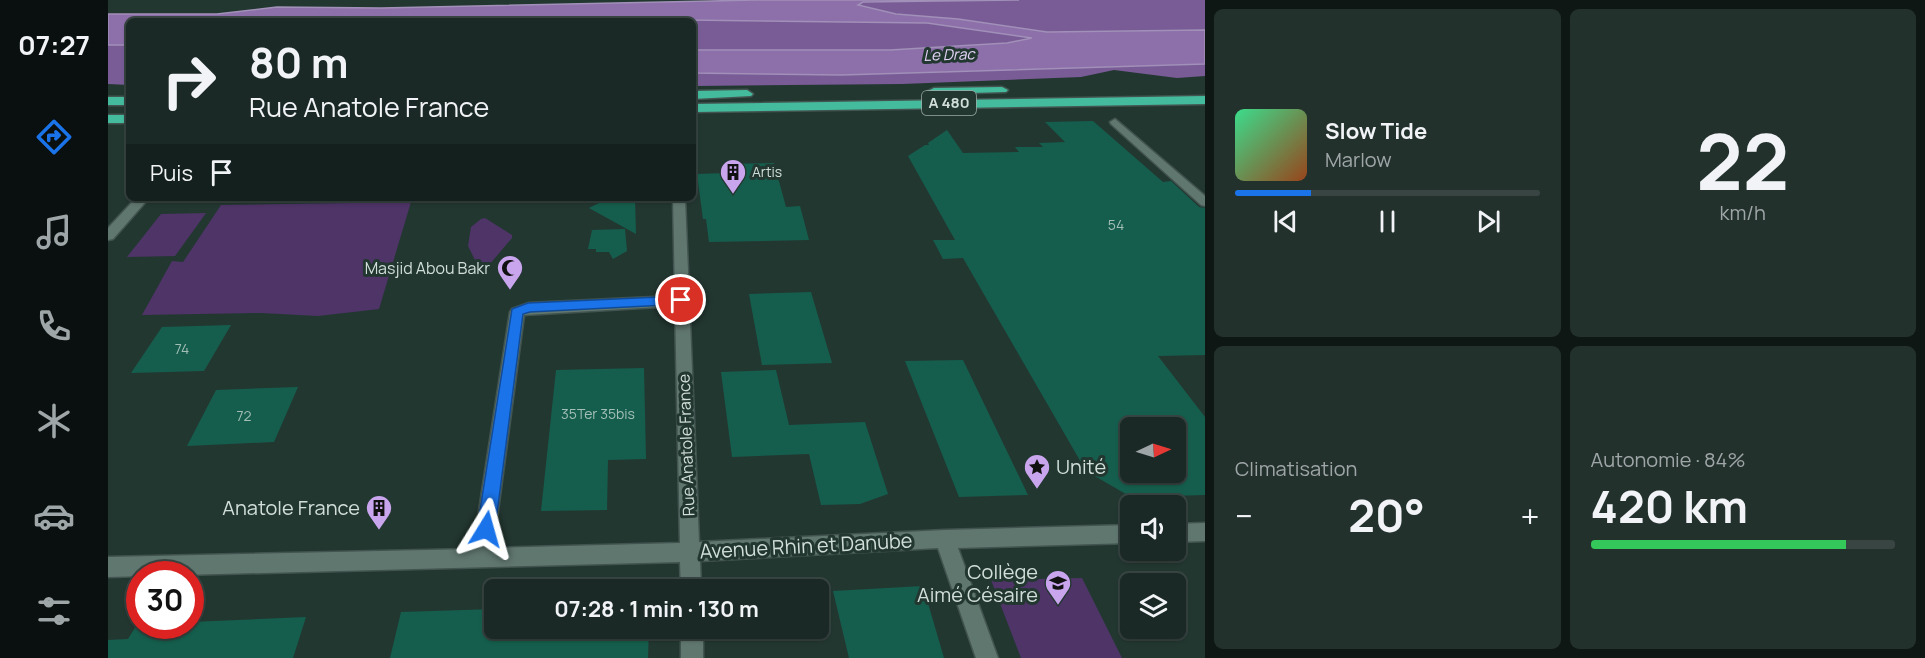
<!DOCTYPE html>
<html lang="fr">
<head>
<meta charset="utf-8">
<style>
  :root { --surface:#1a2925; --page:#23312d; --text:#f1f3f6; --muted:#9fa6a7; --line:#384542; --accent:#1a73e8 }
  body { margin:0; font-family:Manrope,sans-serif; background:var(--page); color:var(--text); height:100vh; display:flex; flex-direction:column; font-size:22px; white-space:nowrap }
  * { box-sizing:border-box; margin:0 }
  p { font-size:20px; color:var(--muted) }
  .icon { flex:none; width:33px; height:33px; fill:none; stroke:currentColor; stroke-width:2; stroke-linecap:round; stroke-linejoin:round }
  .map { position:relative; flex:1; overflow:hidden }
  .sheet { display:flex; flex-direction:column; gap:9px; padding:9px; background:#0e1714; width:720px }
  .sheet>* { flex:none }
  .hud { position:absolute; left:18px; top:18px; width:570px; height:183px; border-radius:9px; box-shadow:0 2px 4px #0004,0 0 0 2px var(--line); background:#1a2925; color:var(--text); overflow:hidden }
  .needle { width:39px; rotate:86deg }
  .tools { position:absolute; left:1012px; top:417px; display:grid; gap:12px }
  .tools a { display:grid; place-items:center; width:66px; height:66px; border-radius:9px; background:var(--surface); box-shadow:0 2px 4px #0004,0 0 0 2px var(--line); font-size:30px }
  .speed { position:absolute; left:18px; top:561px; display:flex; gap:12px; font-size:30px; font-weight:700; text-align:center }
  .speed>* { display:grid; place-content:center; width:78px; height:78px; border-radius:50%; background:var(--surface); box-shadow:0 2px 4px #0004,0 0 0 2px var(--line); line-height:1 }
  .speed .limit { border:9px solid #d22; background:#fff; color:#111 }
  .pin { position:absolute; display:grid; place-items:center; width:51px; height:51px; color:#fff; margin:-26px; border:3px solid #fff; border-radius:50%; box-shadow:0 2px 6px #0007 }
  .me { position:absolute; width:66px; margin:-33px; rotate:8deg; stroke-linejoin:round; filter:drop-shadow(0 0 4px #0008) }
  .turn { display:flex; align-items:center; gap:21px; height:126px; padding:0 24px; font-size:27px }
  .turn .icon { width:78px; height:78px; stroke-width:2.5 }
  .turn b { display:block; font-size:42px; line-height:51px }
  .then { display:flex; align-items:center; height:57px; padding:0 24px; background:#0003; gap:12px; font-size:22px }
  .big { font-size:45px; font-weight:700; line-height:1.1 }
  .sheet .tile { flex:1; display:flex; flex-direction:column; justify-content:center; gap:9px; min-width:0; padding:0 21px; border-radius:9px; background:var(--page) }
  .sheet .dial { align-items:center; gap:0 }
  .dial b { font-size:78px; line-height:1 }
  .song { display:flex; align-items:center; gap:18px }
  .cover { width:72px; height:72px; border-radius:9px; background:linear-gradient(135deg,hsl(150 70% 55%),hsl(20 70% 35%)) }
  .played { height:6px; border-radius:3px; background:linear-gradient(90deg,var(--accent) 25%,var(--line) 25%) }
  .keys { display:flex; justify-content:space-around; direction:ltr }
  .heat { display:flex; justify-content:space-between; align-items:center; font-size:33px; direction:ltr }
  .charge { height:9px; border-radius:4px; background:linear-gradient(90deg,#34c759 84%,var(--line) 0) }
  .sheet .tiles { flex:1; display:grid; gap:9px; grid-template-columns:repeat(2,1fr) }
  .trip { position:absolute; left:376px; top:579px; width:345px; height:60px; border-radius:9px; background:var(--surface); box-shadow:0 2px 4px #0004,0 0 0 2px var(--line); font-weight:700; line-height:60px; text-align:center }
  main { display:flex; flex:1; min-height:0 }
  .tabs { display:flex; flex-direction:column; width:108px; justify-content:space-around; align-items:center; background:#0a100f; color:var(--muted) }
  .tabs .icon { width:42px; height:42px }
  .tabs .current { color:var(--accent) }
  .tabs b { font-size:27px; color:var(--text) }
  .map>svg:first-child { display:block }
  .green { fill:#4e3467 }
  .forest { fill:#795c96 }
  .water { fill:#8d6faa; stroke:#a190b8; stroke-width:1.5 }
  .building { fill:#155e4d; fill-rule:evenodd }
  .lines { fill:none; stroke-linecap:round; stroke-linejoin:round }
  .minor-casing { stroke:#42544f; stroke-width:3 }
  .highway-casing { stroke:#42544f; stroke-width:3 }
  .minor { fill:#60776f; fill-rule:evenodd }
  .highway { fill:#44bb9d; fill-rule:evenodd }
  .route { fill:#1a73e8; stroke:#114b97; stroke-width:1.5 }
  .labels { text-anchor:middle; stroke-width:6; stroke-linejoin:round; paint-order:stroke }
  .far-poi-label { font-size:14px; fill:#d1ded9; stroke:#233731; text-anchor:start }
  .number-label { font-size:14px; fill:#a2beb6 }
  .far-water-label { font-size:15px; font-style:italic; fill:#e4d4f6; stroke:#233731 }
  .shield { fill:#233731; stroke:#9daca7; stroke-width:1.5 }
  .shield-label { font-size:15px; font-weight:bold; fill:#d1ded9 }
  .poi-label { font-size:16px; fill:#d1ded9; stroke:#233731; text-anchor:end }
  .street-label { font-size:16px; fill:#d1ded9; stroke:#233731 }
  .near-poi-label { font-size:20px; fill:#d1ded9; stroke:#233731; text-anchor:end }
  .near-street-label { font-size:20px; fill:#d1ded9; stroke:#233731 }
</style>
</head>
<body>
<main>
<nav class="tabs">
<b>07:27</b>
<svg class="icon current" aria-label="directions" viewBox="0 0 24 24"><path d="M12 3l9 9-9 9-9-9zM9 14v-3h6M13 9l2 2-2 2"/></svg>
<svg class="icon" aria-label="music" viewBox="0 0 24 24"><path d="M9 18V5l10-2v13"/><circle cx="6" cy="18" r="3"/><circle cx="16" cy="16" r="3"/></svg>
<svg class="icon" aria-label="phone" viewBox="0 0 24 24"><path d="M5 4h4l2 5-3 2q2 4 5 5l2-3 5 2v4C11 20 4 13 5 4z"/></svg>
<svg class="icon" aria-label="climate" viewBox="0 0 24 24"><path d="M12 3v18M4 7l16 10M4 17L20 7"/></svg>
<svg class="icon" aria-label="car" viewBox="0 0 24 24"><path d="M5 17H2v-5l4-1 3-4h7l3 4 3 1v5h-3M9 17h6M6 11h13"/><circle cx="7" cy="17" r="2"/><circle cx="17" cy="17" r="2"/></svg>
<svg class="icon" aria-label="filters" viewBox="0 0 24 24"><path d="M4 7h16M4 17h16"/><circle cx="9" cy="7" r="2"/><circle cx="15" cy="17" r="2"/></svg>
</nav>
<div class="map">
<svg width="1097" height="658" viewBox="0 0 1097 658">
  <rect width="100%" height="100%" fill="#233731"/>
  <g class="green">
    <polygon points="303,202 271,309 210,316 153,313 34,315 64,261 75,262 113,205"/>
    <polygon points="98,213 67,256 19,257 53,214"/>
    <polygon points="377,218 404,235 404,238 381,265 370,266 360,246 363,227 373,219"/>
    <polygon points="974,578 1014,658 913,658 883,580"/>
  </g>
  <g class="forest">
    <polygon points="911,0 1097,0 1097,30 939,32 850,19 788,14 749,5 755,2"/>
    <polygon points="422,18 819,23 926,38 899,43 782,50 585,50 585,21 422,21"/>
    <polygon points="0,45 21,45 21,85 0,84"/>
    <polygon points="1097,64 1097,76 1069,78 1006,70 973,77 794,84 585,86 585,73 733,75"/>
  </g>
  <polygon class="water" points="649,0 911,0 755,2 750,5 788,14 850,19 939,32 1097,30 1097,64 733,75 585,73 585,50 782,50 899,43 924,38 819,23 423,18 422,21 21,21 21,45 0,45 0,14 109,14 169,7 273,8"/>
  <g class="building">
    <path d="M985,121l70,61 8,-1 28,26 6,1v147l-47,1 47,61v78l-74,2 -45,-26 -123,-213 -20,1 -10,-19h22l-47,-84 17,-11h4l-1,-2 19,-13 16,23 56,-1 -4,-5h28l-4,-4 26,-1 -20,-20zM1023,428h45v44h-45z"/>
    <polygon points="666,163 678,207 692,206 701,240 601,242 598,219 595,219 589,174 617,173 616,164"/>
    <polygon points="501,198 527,198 528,234 481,208"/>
    <polygon points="517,229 519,251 505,259 501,252 488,252 488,249 480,249 484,230"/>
    <polygon points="703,292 724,363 654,365 641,294"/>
    <polygon points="123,325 96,371 23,373 54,327"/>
    <polygon points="855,360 920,495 851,497 797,361"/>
    <polygon points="536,368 538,459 500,460 499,510 433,511 448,370"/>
    <polygon points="668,370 681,425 757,422 780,494 752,504 713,505 701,454 624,457 613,372"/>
    <polygon points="190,387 166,442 79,446 108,390"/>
    <polygon points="815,586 836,658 741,658 725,591"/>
    <polygon points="387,609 387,628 541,628 540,658 282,658 293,612"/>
    <polygon points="198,617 185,658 0,658 0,640 20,639 28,626 82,626 82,622"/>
  </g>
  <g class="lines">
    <g class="minor-casing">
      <g id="minor">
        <polygon points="1007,119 1097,196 1097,206 1093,205 1003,124 1002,122"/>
        <polygon points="28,198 41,198 5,239 0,240 0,228"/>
        <path d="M565,198h12l14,344 246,-12 186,-5v18l-173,5 40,110h-22l-38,-110 -238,13 1,29h-20l-1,-28 -572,15v-20l365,-8 37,-237 2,-3 17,-6 146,-7zM567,306l5,237 -187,5 31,-233z"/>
        <polygon points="1097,523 1097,541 1068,542 1068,524"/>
        <rect x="573" y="628" width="22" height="30"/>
      </g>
    </g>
    <g class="highway-casing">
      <g id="highway">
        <polygon points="894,87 900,90 898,92 826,94 820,91 826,88"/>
        <polygon points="639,90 645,94 643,96 585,99 585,91"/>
        <polygon points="1097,96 1097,104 585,112 585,104"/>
        <rect x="0" y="97" width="21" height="8"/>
        <rect x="0" y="115" width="21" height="8"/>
      </g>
    </g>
    <use href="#minor" class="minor"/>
    <use href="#highway" class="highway"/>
  </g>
  <polygon class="route" points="573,296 580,300 578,304 422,312 415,314 387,529 384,535 378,537 371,535 369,529 404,309 420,303"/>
  <defs>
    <g id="building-pin" transform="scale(1.35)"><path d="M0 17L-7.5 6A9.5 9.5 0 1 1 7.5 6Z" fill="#c9a5ee" stroke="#233731"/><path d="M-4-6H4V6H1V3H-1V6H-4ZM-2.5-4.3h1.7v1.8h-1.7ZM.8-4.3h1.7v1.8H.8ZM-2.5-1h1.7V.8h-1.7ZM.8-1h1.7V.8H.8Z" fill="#111"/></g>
    <g id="mosque-pin" transform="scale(1.35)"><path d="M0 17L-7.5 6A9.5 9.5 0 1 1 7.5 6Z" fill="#c9a5ee" stroke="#233731"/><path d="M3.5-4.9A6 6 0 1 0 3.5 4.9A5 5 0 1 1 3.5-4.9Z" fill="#111"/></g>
    <g id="sight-pin" transform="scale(1.35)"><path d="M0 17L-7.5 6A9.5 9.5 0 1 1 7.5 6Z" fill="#c9a5ee" stroke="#233731"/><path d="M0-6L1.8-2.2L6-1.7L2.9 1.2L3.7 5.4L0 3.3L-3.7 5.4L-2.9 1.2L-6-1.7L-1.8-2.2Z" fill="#111"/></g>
    <g id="school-pin" transform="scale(1.35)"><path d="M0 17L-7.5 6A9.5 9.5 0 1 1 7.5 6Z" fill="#c9a5ee" stroke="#233731"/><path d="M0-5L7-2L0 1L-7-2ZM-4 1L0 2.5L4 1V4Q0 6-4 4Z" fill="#111"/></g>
  </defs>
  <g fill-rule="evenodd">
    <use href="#building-pin" x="625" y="172"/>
    <use href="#mosque-pin" x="402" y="268"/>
    <use href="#sight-pin" x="929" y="467"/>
    <use href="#building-pin" x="271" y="508"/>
    <use href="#school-pin" x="950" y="583"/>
  </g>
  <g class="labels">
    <g class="far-poi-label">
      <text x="644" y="177">Artis</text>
    </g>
    <g class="number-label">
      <text x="1008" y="230">54</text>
      <text x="74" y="354">74</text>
      <text x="490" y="419">35Ter 35bis</text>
      <text x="136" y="421">72</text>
    </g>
    <g class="far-water-label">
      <text transform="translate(841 55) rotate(-2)" y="5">Le Drac</text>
    </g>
    <rect class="shield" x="814" y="91" width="54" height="24" rx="4.5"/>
    <g class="shield-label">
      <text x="841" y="108">A 480</text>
    </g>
    <g class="poi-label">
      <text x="382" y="274">Masjid Abou Bakr</text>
    </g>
    <g class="street-label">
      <text transform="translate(578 445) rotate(-92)" y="6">Rue Anatole France</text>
    </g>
    <g class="near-poi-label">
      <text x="948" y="474" text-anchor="start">Unité</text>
      <text x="252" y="515">Anatole France</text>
      <text x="930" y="579">Collège<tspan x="930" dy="23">Aimé Césaire</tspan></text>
    </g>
    <g class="near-street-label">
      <text transform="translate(698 546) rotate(-3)" y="7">Avenue Rhin et Danube</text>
    </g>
  </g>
</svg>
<div class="tools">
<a><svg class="needle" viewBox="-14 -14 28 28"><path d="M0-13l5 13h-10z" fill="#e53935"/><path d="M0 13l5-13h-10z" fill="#9fa6a7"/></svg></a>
<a><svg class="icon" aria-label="sound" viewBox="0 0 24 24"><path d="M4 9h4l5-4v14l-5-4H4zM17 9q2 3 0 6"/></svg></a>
<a><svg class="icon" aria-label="layers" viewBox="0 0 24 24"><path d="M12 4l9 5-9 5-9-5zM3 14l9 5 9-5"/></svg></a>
</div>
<div class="speed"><div class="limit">30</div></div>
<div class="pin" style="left:573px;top:300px;background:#d93025"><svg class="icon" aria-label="arrive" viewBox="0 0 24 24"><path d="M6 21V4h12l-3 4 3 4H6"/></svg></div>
<svg class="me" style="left:378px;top:529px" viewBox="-20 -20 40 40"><path d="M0-17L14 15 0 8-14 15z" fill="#1a73e8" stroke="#fff" stroke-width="4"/></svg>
<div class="trip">07:28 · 1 min · 130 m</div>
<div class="hud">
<div class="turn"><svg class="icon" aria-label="right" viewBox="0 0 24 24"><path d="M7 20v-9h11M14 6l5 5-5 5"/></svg><div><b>80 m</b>Rue Anatole France</div></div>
<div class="then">Puis<svg class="icon" aria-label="arrive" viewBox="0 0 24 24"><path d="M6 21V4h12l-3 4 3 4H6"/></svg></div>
</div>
</div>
<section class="sheet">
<div class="tiles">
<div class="tile">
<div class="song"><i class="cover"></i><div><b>Slow Tide</b><p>Marlow</p></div></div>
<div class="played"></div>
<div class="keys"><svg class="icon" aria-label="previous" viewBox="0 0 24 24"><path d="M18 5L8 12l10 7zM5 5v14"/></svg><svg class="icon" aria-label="pause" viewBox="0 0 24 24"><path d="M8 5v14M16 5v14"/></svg><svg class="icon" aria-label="next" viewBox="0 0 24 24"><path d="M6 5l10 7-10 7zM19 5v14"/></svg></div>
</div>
<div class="tile dial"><b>22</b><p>km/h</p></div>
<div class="tile"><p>Climatisation</p>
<div class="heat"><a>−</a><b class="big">20°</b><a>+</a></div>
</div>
<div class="tile"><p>Autonomie · 84%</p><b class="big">420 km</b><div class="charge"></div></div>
</div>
</section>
</main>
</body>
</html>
